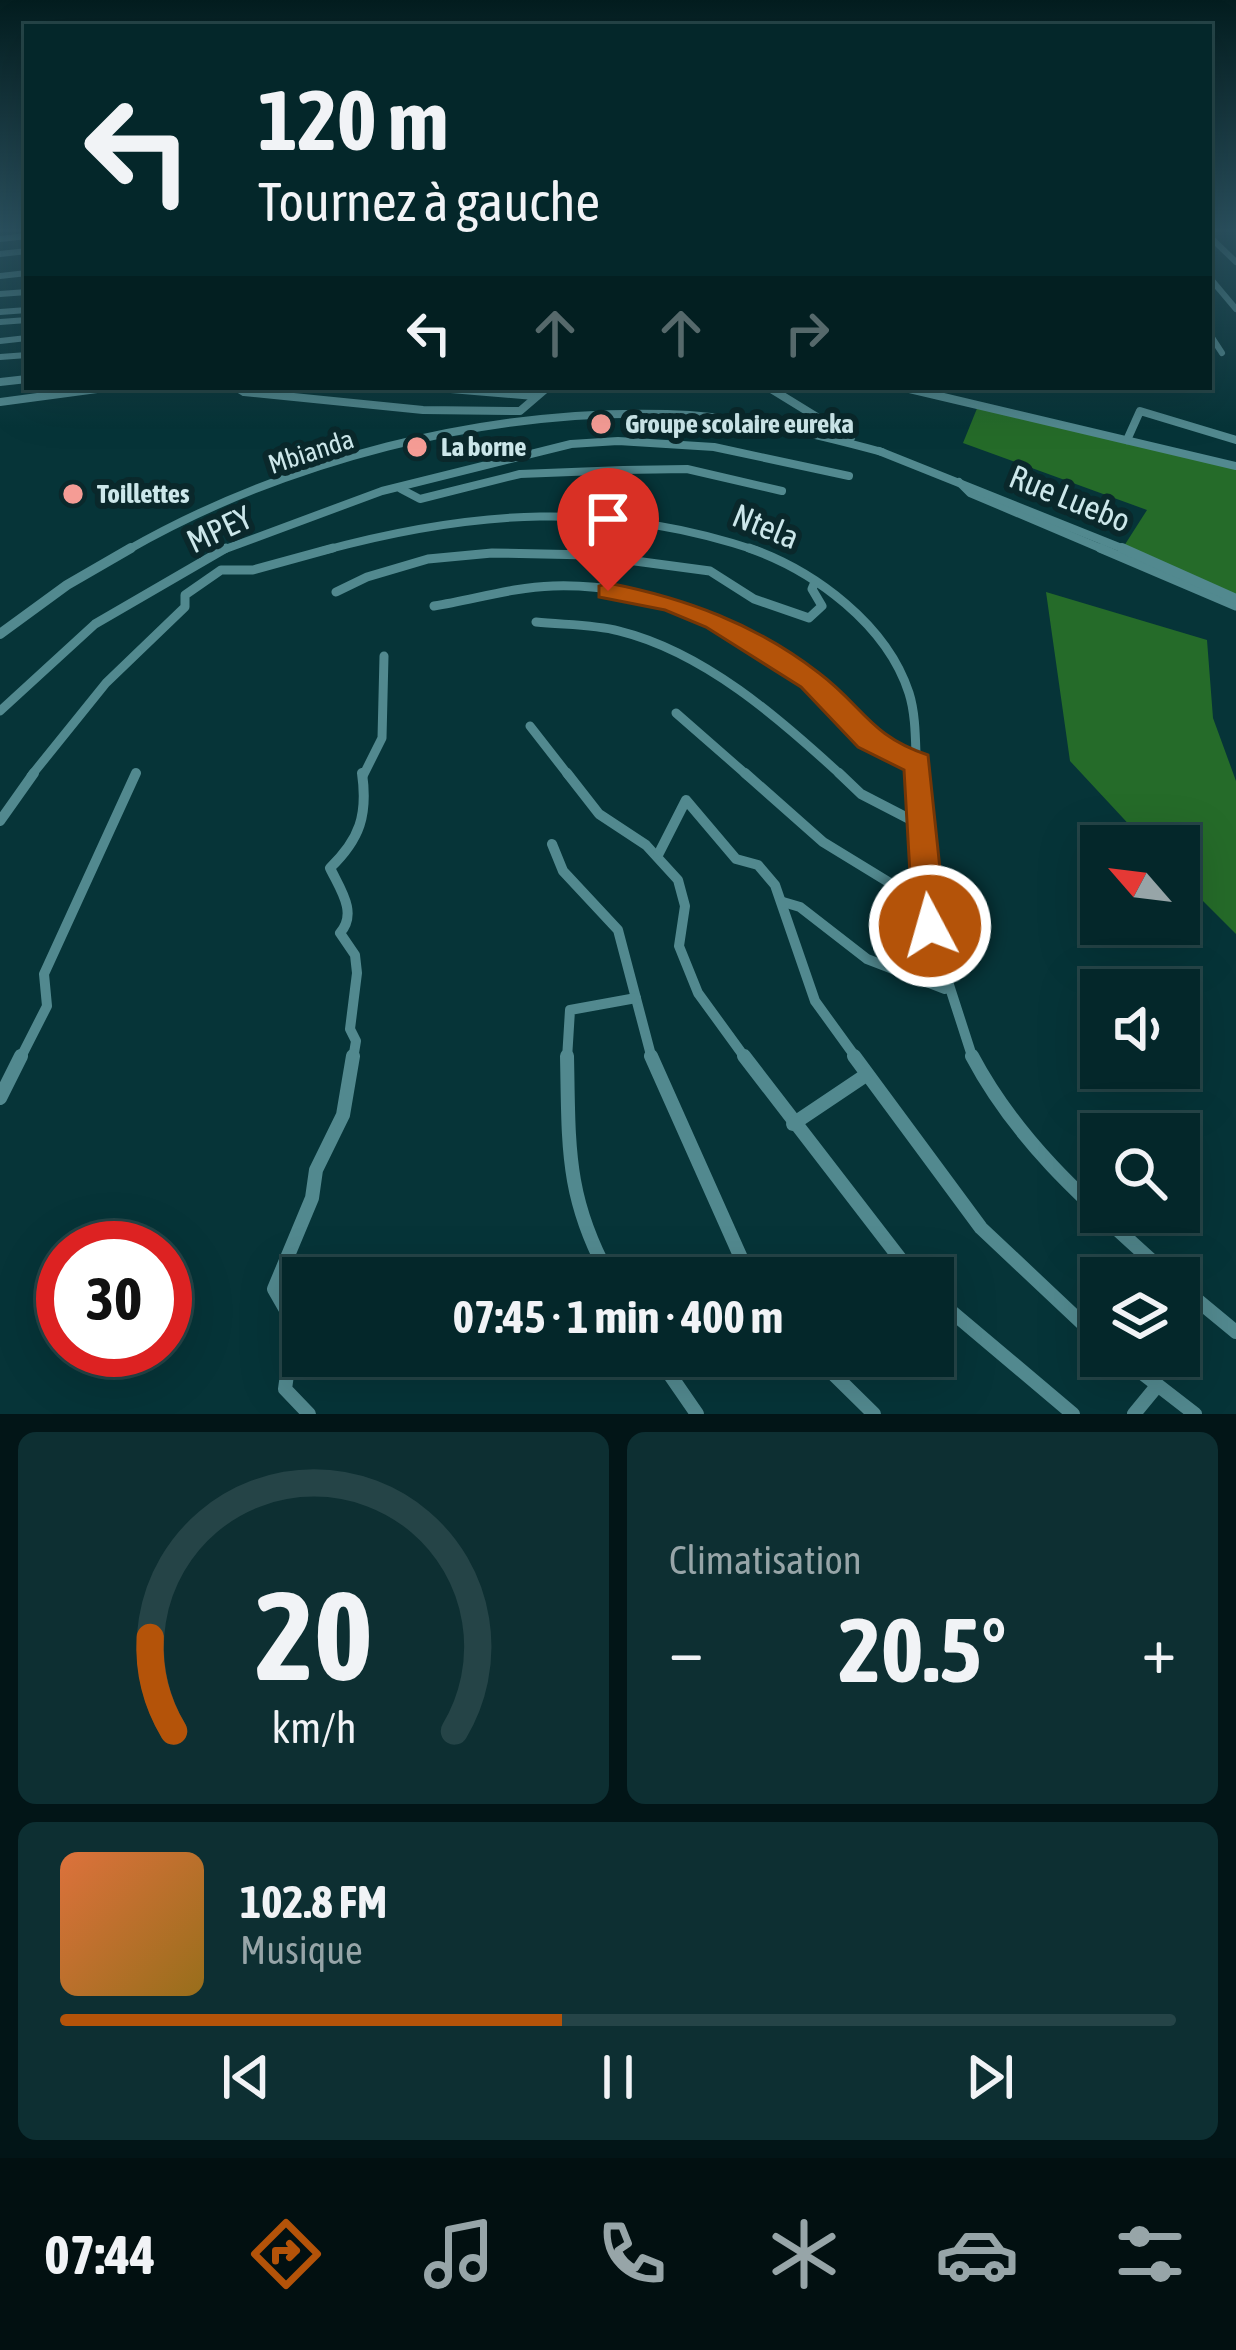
<!DOCTYPE html>
<html lang="fr">
<head>
<meta charset="utf-8">
<style>
  :root { --surface:#04272a; --page:#0d2f32; --text:#f1f3f6; --muted:#97a5a8; --line:#254447; --accent:#b45309 }
  body { margin:0; font-family:"Asap Condensed",sans-serif; background:var(--page); color:var(--text); height:100vh; display:flex; flex-direction:column; font-size:45px; white-space:nowrap }
  * { box-sizing:border-box; margin:0 }
  p { font-size:39px; color:var(--muted) }
  .icon { flex:none; width:66px; height:66px; fill:none; stroke:currentColor; stroke-width:2; stroke-linecap:round; stroke-linejoin:round }
  .map { position:relative; height:1414px; overflow:hidden }
  .drawer { display:flex; flex-direction:column; gap:18px; padding:18px; background:#021517; flex:1 }
  .drawer>* { flex:none }
  .guide { position:absolute; left:24px; top:24px; width:1188px; height:366px; border-radius:0px; box-shadow:0 12px 48px #0002,0 0 0 3px var(--line); background:#04272a; color:var(--text); overflow:hidden }
  .needle { width:78px; rotate:298deg }
  .fabs { position:absolute; left:1080px; top:825px; display:grid; gap:24px }
  .fabs a { display:grid; place-items:center; width:120px; height:120px; border-radius:0px; background:var(--surface); box-shadow:0 12px 48px #0002,0 0 0 3px var(--line); font-size:60px }
  .speed { position:absolute; left:36px; top:1221px; display:flex; gap:24px; font-size:60px; font-weight:700; text-align:center }
  .speed>* { display:grid; place-content:center; width:156px; height:156px; border-radius:50%; background:var(--surface); box-shadow:0 12px 48px #0002,0 0 0 3px var(--line); line-height:1 }
  .speed .limit { border:18px solid #d22; background:#fff; color:#111 }
  .pin { position:absolute; display:grid; place-items:center; width:102px; height:102px; color:#fff; margin:-123px -51px; border-radius:50% 50% 50% 0; rotate:-45deg; box-shadow:0 0 12px #0007 }
  .pin .icon { rotate:45deg }
  .me { position:absolute; width:132px; margin:-66px; rotate:354deg; stroke-linejoin:round; filter:drop-shadow(0 0 9px #0008) }
  .turn { display:flex; align-items:center; gap:42px; height:252px; padding:0 36px; font-size:54px }
  .turn .icon { width:156px; height:156px; stroke-width:2.5 }
  .turn b { display:block; font-size:84px; line-height:102px }
  .lanes { display:flex; align-items:center; height:114px; padding:0 36px; background:#0003; justify-content:center; gap:60px; direction:ltr }
  .lanes .off { opacity:.35 }
  .big { font-size:90px; font-weight:700; line-height:1.1 }
  .drawer .card { flex:1; display:flex; flex-direction:column; justify-content:center; gap:18px; min-width:0; padding:0 42px; border-radius:18px; background:var(--page) }
  .drawer .dial { align-items:center; gap:0 }
  .dial svg { height:312px; overflow:visible; fill:none; stroke:var(--line); stroke-width:7; stroke-linecap:round; text-anchor:middle }
  .dial text { fill:var(--text); stroke:none }
  .song { display:flex; align-items:center; gap:36px }
  .cover { width:144px; height:144px; border-radius:18px; background:linear-gradient(135deg,hsl(20 70% 55%),hsl(40 70% 35%)) }
  .played { height:12px; border-radius:6px; background:linear-gradient(90deg,var(--accent) 45%,var(--line) 45%) }
  .keys { display:flex; justify-content:space-around; direction:ltr }
  .heat { display:flex; justify-content:space-between; align-items:center; font-size:66px; direction:ltr }
  .drawer .tiles { flex:1; display:grid; gap:18px; grid-template-columns:1fr 1fr }
  .card:last-child { grid-column:span 2 }
  .trip { position:absolute; left:282px; top:1257px; width:672px; height:120px; border-radius:0px; background:var(--surface); box-shadow:0 12px 48px #0002,0 0 0 3px var(--line); font-weight:700; line-height:120px; text-align:center }
  .menu { display:flex; height:192px; justify-content:space-around; align-items:center; background:#021011; color:var(--muted) }
  .menu .icon { width:84px; height:84px }
  .menu .current { color:var(--accent) }
  .menu b { font-size:54px; color:var(--text) }
  .map>svg:first-child { display:block }
  .forest { fill:#256b29 }
  .lines { fill:none; stroke-linecap:round; stroke-linejoin:round }
  .minor-far4 { stroke:#52898f; stroke-width:6 }
  .minor-far3 { stroke:#52898f; stroke-width:8 }
  .minor-far2 { stroke:#52898f; stroke-width:9 }
  .minor-far1 { stroke:#52898f; stroke-width:10 }
  .minor { stroke:#52898f; stroke-width:14 }
  .tertiary-far1 { stroke:#52898f; stroke-width:8 }
  .tertiary { stroke:#52898f; stroke-width:10 }
  .route { fill:#b45309; stroke:#753606; stroke-width:3 }
  .poi-dot { fill:#f59c95; stroke:#0a282b; stroke-width:4.5 }
  .labels { text-anchor:middle; stroke-width:12; stroke-linejoin:round; paint-order:stroke }
  .far-poi-label { font-size:27px; font-weight:bold; fill:#cce7ea; stroke:#0a282b; text-anchor:start }
  .far-street-label { font-size:27px; fill:#cce7ea; stroke:#0a282b }
  .street-label { font-size:33px; fill:#cce7ea; stroke:#0a282b }
</style>
</head>
<body>
<div class="map">
<svg width="1236" height="1414" viewBox="0 0 1236 1414">
  <rect width="100%" height="100%" fill="#063438"/>
  <g class="forest">
    <polygon points="978,406 1236,468 1236,596 1124,546 1147,510 963,443"/>
    <polygon points="1046,592 1207,640 1213,718 1236,781 1236,934 1179,877 1179,846 1149,846 1070,761"/>
  </g>
  <g class="lines">
    <g class="minor-far4">
      <polyline points="1209,236 1236,262"/>
      <polyline points="0,239 27,236"/>
      <polyline points="0,254 27,251"/>
      <polyline points="0,276 27,273"/>
      <polyline points="1209,277 1236,309"/>
      <polyline points="0,294 27,292"/>
      <polyline points="0,312 27,310"/>
      <polyline points="0,322 27,320"/>
      <polyline points="1209,333 1222,353"/>
      <polyline points="0,341 27,338"/>
      <polyline points="0,357 27,355"/>
    </g>
    <g class="minor-far3">
      <polyline points="0,382 27,379"/>
      <polyline points="236,387 244,392 423,410 520,411 548,387"/>
      <polyline points="427,387 534,396"/>
      <polyline points="901,387 1236,466"/>
      <polyline points="0,402 112,387"/>
      <polyline points="1127,440 1140,411 1236,440"/>
      <polyline points="959,482 970,493 1107,551"/>
      <polyline points="401,489 420,499 520,474 623,470 687,469 782,491"/>
      <polyline points="220,551 382,491 571,444 618,441 714,447 849,476"/>
      <path d="M322,551c151,-41 285,-51 436,0"/>
    </g>
    <g class="minor-far2">
      <path d="M749,548c66,23 138,77 160,145 8,25 6,57 8,83"/>
      <polyline points="1100,548 1236,606"/>
      <polyline points="336,592 367,577 428,559 492,553 590,555 710,571 754,599 809,618 822,606 812,589 815,582"/>
      <path d="M434,606c39,-6 79,-19 119,-20 91,-3 187,35 256,93 38,30 62,67 109,84"/>
      <path d="M536,622c27,3 57,2 83,9 85,21 160,87 223,145"/>
      <polyline points="0,711 95,624 226,548"/>
      <polyline points="676,713 748,776"/>
      <polyline points="530,726 569,776"/>
      <polyline points="31,776 106,683 185,607 185,595 221,570 253,570 333,548"/>
      <polyline points="363,776 382,738 384,656"/>
    </g>
    <g class="minor-far1">
      <polyline points="567,773 599,814 646,845 678,880 685,906 679,946 698,993 746,1059"/>
      <polyline points="745,773 823,842 926,905"/>
      <polyline points="839,773 861,794 921,825"/>
      <polyline points="917,773 930,926 973,1059"/>
      <polyline points="0,821 34,773"/>
      <polyline points="552,844 563,871 618,930 652,1059"/>
      <polyline points="658,855 686,800 736,859 758,865 775,885 815,1001 857,1059"/>
      <polyline points="783,902 800,907 867,959 945,989"/>
      <polyline points="20,1059 47,1006 44,974 136,773"/>
      <path d="M353,1059l3,-18 -6,-12 7,-56 -2,-18 -15,-22c18,-20 0,-44 -10,-65 30,-29 38,-53 32,-95"/>
      <polyline points="567,1059 570,1010 636,998"/>
    </g>
    <g class="minor">
      <path d="M567,1056c2,90 -2,141 43,222"/>
      <polyline points="651,1056 750,1278"/>
      <polyline points="744,1056 915,1278"/>
      <polyline points="854,1056 981,1228 1101,1341"/>
      <path d="M972,1056c48,91 124,154 199,222"/>
      <polyline points="0,1098 21,1056"/>
      <polyline points="793,1124 866,1075"/>
      <polyline points="1179,1285 1236,1332"/>
      <polyline points="933,1296 1073,1414"/>
      <polyline points="657,1356 697,1414"/>
      <polyline points="815,1356 874,1414"/>
      <polyline points="1120,1356 1195,1414"/>
      <polyline points="309,1414 285,1389 294,1324 274,1289 312,1198 316,1170 343,1115 353,1056"/>
      <polyline points="1134,1414 1157,1386"/>
    </g>
    <g class="tertiary-far1">
      <polyline points="768,387 851,438"/>
      <polyline points="879,451 1129,551"/>
      <path d="M126,551c159,-91 358,-142 541,-137 73,2 145,19 215,38"/>
    </g>
    <g class="tertiary">
      <polyline points="1122,548 1236,599"/>
      <polyline points="0,634 67,585 131,548"/>
    </g>
  </g>
  <linearGradient id="sky" x2="0" y2="1"><stop stop-color="#031d1f"/><stop offset="0.54" stop-color="#2a505e"/><stop offset="1" stop-color="#2a505e" stop-opacity="0"/></linearGradient>
  <rect width="1236" height="427" fill="url(#sky)"/>
  <path class="route" d="M608,583c77,15 148,41 211,90 44,33 51,63 109,82l18,171 -5,10 -11,5 -12,-5 -5,-10 -9,-156 -46,-23 -57,-60 -95,-60 -41,-17 -66,-13v-11z"/>
  <g class="poi-dot">
    <circle cx="601" cy="424" r="12"/>
    <circle cx="417" cy="447" r="12"/>
    <circle cx="73" cy="494" r="12"/>
  </g>
  <g class="labels">
    <g class="far-poi-label">
      <text x="625" y="433">Groupe scolaire eureka</text>
      <text x="441" y="456">La borne</text>
      <text x="97" y="503">Toillettes</text>
    </g>
    <g class="far-street-label">
      <text transform="translate(311 452) rotate(-18)" y="9">Mbianda</text>
    </g>
    <g class="street-label">
      <text transform="translate(1070 498) rotate(22)" y="12">Rue Luebo</text>
      <text transform="translate(766 526) rotate(22)" y="12">Ntela</text>
      <text transform="translate(219 529) rotate(-25)" y="12">MPEY</text>
    </g>
  </g>
</svg>
<div class="fabs">
<a><svg class="needle" viewBox="-14 -14 28 28"><path d="M0-13l5 13h-10z" fill="#e53935"/><path d="M0 13l5-13h-10z" fill="#97a5a8"/></svg></a>
<a><svg class="icon" aria-label="sound" viewBox="0 0 24 24"><path d="M4 9h4l5-4v14l-5-4H4zM17 9q2 3 0 6"/></svg></a>
<a><svg class="icon" aria-label="search" viewBox="0 0 24 24"><circle cx="10" cy="10" r="6"/><path d="M15 15l6 6"/></svg></a>
<a><svg class="icon" aria-label="layers" viewBox="0 0 24 24"><path d="M12 4l9 5-9 5-9-5zM3 14l9 5 9-5"/></svg></a>
</div>
<div class="speed"><div class="limit">30</div></div>
<div class="pin" style="left:608px;top:591px;background:#d93025"><svg class="icon" aria-label="arrive" viewBox="0 0 24 24"><path d="M6 21V4h12l-3 4 3 4H6"/></svg></div>
<svg class="me" style="left:930px;top:926px" viewBox="-20 -20 40 40"><circle r="17" fill="#b45309" stroke="#fff" stroke-width="3"/><path d="M0-11L8 9 0 5-8 9z" fill="#fff"/></svg>
<div class="trip">07:45 · 1 min · 400 m</div>
<div class="guide">
<div class="turn"><svg class="icon" aria-label="left" viewBox="0 0 24 24"><path d="M17 20v-9H6M10 6l-5 5 5 5"/></svg><div><b>120 m</b>Tournez à gauche</div></div>
<div class="lanes"><svg class="icon" aria-label="left" viewBox="0 0 24 24"><path d="M17 20v-9H6M10 6l-5 5 5 5"/></svg><svg class="icon off" aria-label="ahead" viewBox="0 0 24 24"><path d="M12 20V5M6 11l6-6 6 6"/></svg><svg class="icon off" aria-label="ahead" viewBox="0 0 24 24"><path d="M12 20V5M6 11l6-6 6 6"/></svg><svg class="icon off" aria-label="right" viewBox="0 0 24 24"><path d="M7 20v-9h11M14 6l5 5-5 5"/></svg></div>
</div>
</div>
<section class="drawer">
<div class="tiles">
<div class="card dial"><svg viewBox="0 0 100 80">
<path d="M14 69A42 42 0 1 1 86 69"/>
<path d="M14 69A42 42 0 0 1 8 45" stroke="#b45309"/>
<text x="50" y="56" font-size="32" font-weight="700">20</text>
<text x="50" y="72" font-size="11">km/h</text>
</svg></div>
<div class="card"><p>Climatisation</p>
<div class="heat"><a>−</a><b class="big">20.5°</b><a>+</a></div>
</div>
<div class="card">
<div class="song"><i class="cover"></i><div><b>102.8 FM</b><p>Musique</p></div></div>
<div class="played"></div>
<div class="keys"><svg class="icon" aria-label="previous" viewBox="0 0 24 24"><path d="M18 5L8 12l10 7zM5 5v14"/></svg><svg class="icon" aria-label="pause" viewBox="0 0 24 24"><path d="M8 5v14M16 5v14"/></svg><svg class="icon" aria-label="next" viewBox="0 0 24 24"><path d="M6 5l10 7-10 7zM19 5v14"/></svg></div>
</div>
</div>
</section>
<nav class="menu">
<b>07:44</b>
<svg class="icon current" aria-label="directions" viewBox="0 0 24 24"><path d="M12 3l9 9-9 9-9-9zM9 14v-3h6M13 9l2 2-2 2"/></svg>
<svg class="icon" aria-label="music" viewBox="0 0 24 24"><path d="M9 18V5l10-2v13"/><circle cx="6" cy="18" r="3"/><circle cx="16" cy="16" r="3"/></svg>
<svg class="icon" aria-label="phone" viewBox="0 0 24 24"><path d="M5 4h4l2 5-3 2q2 4 5 5l2-3 5 2v4C11 20 4 13 5 4z"/></svg>
<svg class="icon" aria-label="climate" viewBox="0 0 24 24"><path d="M12 3v18M4 7l16 10M4 17L20 7"/></svg>
<svg class="icon" aria-label="car" viewBox="0 0 24 24"><path d="M5 17H2v-5l4-1 3-4h7l3 4 3 1v5h-3M9 17h6M6 11h13"/><circle cx="7" cy="17" r="2"/><circle cx="17" cy="17" r="2"/></svg>
<svg class="icon" aria-label="filters" viewBox="0 0 24 24"><path d="M4 7h16M4 17h16"/><circle cx="9" cy="7" r="2"/><circle cx="15" cy="17" r="2"/></svg>
</nav>
</body>
</html>
